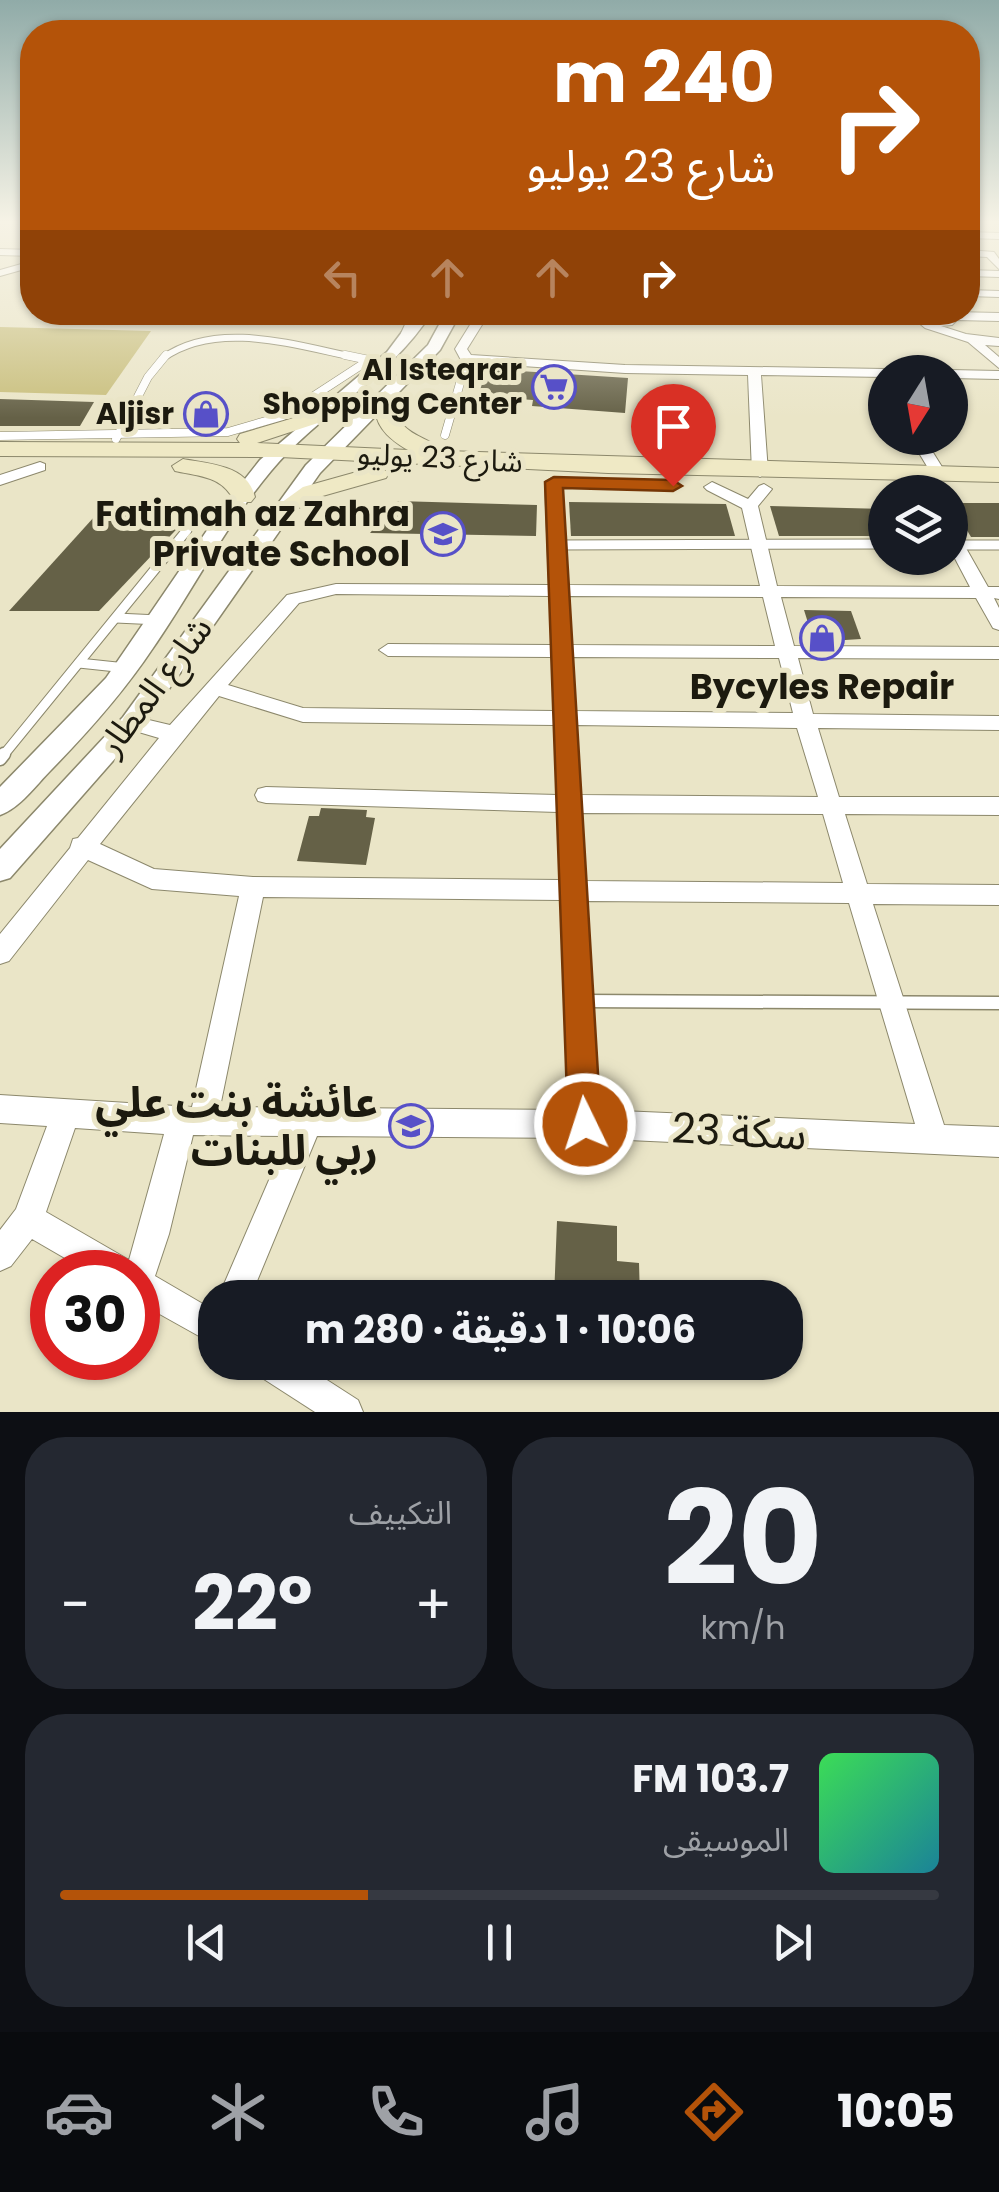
<!DOCTYPE html>
<html lang="ar">
<head>
<meta charset="utf-8">
<style>
  :root { --surface:#171b24; --page:#242831; --text:#f1f3f6; --muted:#9ea1a6; --line:#363941; --accent:#b45309 }
  body { margin:0; font-family:Poppins,"Noto Sans Arabic",sans-serif; background:var(--page); color:var(--text); direction:rtl; height:100vh; display:flex; flex-direction:column; font-size:38px; white-space:nowrap }
  * { box-sizing:border-box; margin:0 }
  p { font-size:32px; color:var(--muted) }
  .icon { flex:none; width:55px; height:55px; fill:none; stroke:currentColor; stroke-width:2; stroke-linecap:round; stroke-linejoin:round }
  .map { position:relative; height:1412px; overflow:hidden; direction:ltr }
  .sheet { display:flex; flex-direction:column; gap:25px; padding:25px; background:#0d0f14; flex:1 }
  .sheet>* { flex:none }
  .guide { position:absolute; left:20px; top:20px; width:960px; height:305px; border-radius:40px; box-shadow:0 2px 8px #0004; direction:rtl; background:#b45309; color:#fff; overflow:hidden }
  .needle { width:65px; rotate:191deg }
  .controls { position:absolute; left:868px; top:355px; display:grid; gap:20px }
  .controls a { display:grid; place-items:center; width:100px; height:100px; border-radius:50%; background:var(--surface); box-shadow:0 2px 8px #0004; font-size:50px }
  .speed { position:absolute; left:30px; top:1250px; display:flex; gap:20px; font-size:50px; font-weight:700; text-align:center }
  .speed>* { display:grid; place-content:center; width:130px; height:130px; border-radius:50%; background:var(--surface); box-shadow:0 2px 8px #0004; line-height:1 }
  .speed .limit { border:15px solid #d22; background:#fff; color:#111 }
  .pin { position:absolute; display:grid; place-items:center; width:85px; height:85px; color:#fff; margin:-102px -42px; border-radius:50% 50% 50% 0; rotate:-45deg; box-shadow:0 0 10px #0007 }
  .pin .icon { rotate:45deg }
  .me { position:absolute; width:110px; margin:-55px; rotate:356deg; stroke-linejoin:round; filter:drop-shadow(0 0 8px #0008) }
  .turn { display:flex; align-items:center; gap:35px; height:210px; padding:0 40px; font-size:45px }
  .turn .icon { width:130px; height:130px; stroke-width:2.5 }
  .turn b { display:block; font-size:70px; line-height:85px }
  .lanes { display:flex; align-items:center; height:95px; padding:0 40px; background:#0003; justify-content:center; gap:50px; direction:ltr }
  .lanes .off { opacity:.35 }
  .big { font-size:75px; font-weight:700; line-height:1.1 }
  .sheet .tile { flex:1; display:flex; flex-direction:column; justify-content:center; gap:15px; min-width:0; padding:0 35px; border-radius:40px; background:var(--page) }
  .sheet .dial { align-items:center; gap:0 }
  .dial b { font-size:130px; line-height:1 }
  .song { display:flex; align-items:center; gap:30px }
  .cover { width:120px; height:120px; border-radius:15px; background:linear-gradient(135deg,hsl(130 70% 55%),hsl(190 70% 35%)) }
  .played { height:10px; border-radius:5px; background:linear-gradient(90deg,var(--accent) 35%,var(--line) 35%) }
  .keys { display:flex; justify-content:space-around; direction:ltr }
  .heat { display:flex; justify-content:space-between; align-items:center; font-size:55px; direction:ltr }
  .sheet .tiles { flex:1; display:grid; gap:25px; grid-template-columns:1fr 1fr }
  .tile:last-child { grid-column:span 2 }
  .trip { position:absolute; left:198px; top:1280px; width:605px; height:100px; border-radius:40px; background:var(--surface); box-shadow:0 2px 8px #0004; font-weight:700; line-height:100px; text-align:center; direction:rtl }
  .tabs { display:flex; height:160px; justify-content:space-around; align-items:center; background:#090b0e; color:var(--muted) }
  .tabs .icon { width:70px; height:70px }
  .tabs .active { color:var(--accent) }
  .tabs b { font-size:45px; color:var(--text) }
  .map>svg:first-child { display:block }
  .green { fill:#c8be7b }
  .building { fill:#656147 }
  .lines { fill:none; stroke-linecap:round; stroke-linejoin:round }
  .service-far3-casing { stroke:#8c886c; stroke-width:8 }
  .service-far2-casing { stroke:#8c886c; stroke-width:9 }
  .service-far1-casing { stroke:#8c886c; stroke-width:11 }
  .service-casing { stroke:#8c886c; stroke-width:15 }
  .minor-casing { stroke:#8c886c; stroke-width:2 }
  .tertiary-casing { stroke:#8c886c; stroke-width:3 }
  .secondary-casing { stroke:#8c886c; stroke-width:2 }
  .service-far3 { stroke:#fff; stroke-width:6 }
  .service-far2 { stroke:#fff; stroke-width:8 }
  .service-far1 { stroke:#fff; stroke-width:9 }
  .service { stroke:#fff; stroke-width:12 }
  .minor { fill:#fff; fill-rule:evenodd }
  .tertiary { fill:#fff; fill-rule:evenodd }
  .secondary { fill:#efe9c5; fill-rule:evenodd }
  .route { fill:#b45309; stroke:#753606; stroke-width:2.5 }
  .labels { text-anchor:middle; stroke-width:10; stroke-linejoin:round; paint-order:stroke }
  .far-poi-label { font-size:30px; font-weight:bold; fill:#1c1a0f; stroke:#eae5c7; text-anchor:end }
  .far-street-label { font-size:30px; fill:#1c1a0f; stroke:#eae5c7 }
  .poi-label { font-size:35px; font-weight:bold; fill:#1c1a0f; stroke:#eae5c7; text-anchor:end }
  .street-label { font-size:35px; fill:#1c1a0f; stroke:#eae5c7 }
  .near-poi-label { font-size:42px; font-weight:bold; fill:#1c1a0f; stroke:#eae5c7; text-anchor:end }
  .near-street-label { font-size:42px; fill:#1c1a0f; stroke:#eae5c7 }
</style>
</head>
<body>
<div class="map">
<svg width="999" height="1412" viewBox="0 0 999 1412">
  <rect width="100%" height="100%" fill="#eae5c7"/>
  <g class="green">
    <polygon points="182,312 337,312 337,313 332,324 177,319"/>
    <polygon points="0,327 151,331 106,395 0,392"/>
  </g>
  <g class="building">
    <polygon points="487,369 628,378 625,413 532,406 533,400 478,396"/>
    <polygon points="0,399 94,402 80,426 0,426"/>
    <polygon points="397,501 537,505 536,536 370,533"/>
    <polygon points="569,502 726,504 735,536 571,536"/>
    <polygon points="951,503 999,503 999,537 971,537"/>
    <polygon points="104,506 191,514 99,611 9,611"/>
    <polygon points="770,506 885,509 885,536 779,536"/>
    <polygon points="804,610 851,611 861,639 814,642"/>
    <polygon points="321,808 367,810 366,817 375,818 366,865 297,861 309,816 319,816"/>
    <polygon points="557,1221 617,1226 617,1261 639,1263 640,1298 554,1298"/>
  </g>
  <g class="lines">
    <g class="service-far3-casing">
      <g id="service-far3">
        <polyline points="404,334 414,312"/>
        <path d="M163,358c55,-39 134,-12 195,0"/>
      </g>
    </g>
    <g class="service-far2-casing">
      <g id="service-far2">
        <polyline points="345,355 369,360"/>
        <polyline points="445,435 467,359"/>
        <polyline points="0,436 228,432 283,416 369,360"/>
        <polyline points="116,439 148,377 166,355"/>
        <polyline points="185,532 193,523"/>
      </g>
    </g>
    <g class="service-far1-casing">
      <g id="service-far1">
        <polyline points="556,545 885,544"/>
        <polyline points="950,545 999,545"/>
        <polyline points="116,618 159,620"/>
        <polyline points="79,663 126,668"/>
        <polyline points="2,757 187,530"/>
      </g>
    </g>
    <g class="service-casing">
      <g id="service">
        <polyline points="0,759 4,754"/>
        <polyline points="580,1001 999,1003"/>
      </g>
    </g>
    <g class="minor-casing">
      <g id="minor">
        <polygon points="968,232 999,233 999,239 968,238"/>
        <polygon points="0,249 32,250 32,256 0,255"/>
        <polygon points="968,250 994,252 999,259 999,269 987,257 968,256"/>
        <polygon points="32,261 32,267 0,276 0,270"/>
        <polygon points="968,270 999,271 999,277 968,276"/>
        <polygon points="968,290 999,291 999,297 968,296"/>
        <polygon points="478,312 490,312 467,349 471,355 625,365 885,369 891,372 885,372 885,377 761,375 768,472 760,477 752,472 748,375 625,373 462,362 455,349"/>
        <polygon points="906,312 920,312 928,319 945,318 954,312 999,313 999,321 957,320 952,325 941,326 966,334 999,338 999,346 985,345 999,357 999,368 968,342 925,328"/>
        <polygon points="950,370 999,371 999,379 950,378 950,372 944,372"/>
        <polygon points="910,438 924,438 947,475 944,478 934,478"/>
        <polygon points="40,462 45,464 45,470 0,485 0,475"/>
        <path d="M553,477l8,5 6,103 193,1 -18,-78 -35,-18 -3,-3 8,-5 36,17 11,-13 5,-2 8,5 -14,17 19,80 193,1 -20,-38v-20l8,5 30,53h11v12l-5,-1 5,10v22l-6,-2 -17,-30 -195,-1 13,49 205,1v12l-201,-1 15,56 186,2v14l-181,-2 21,69h160v18l-154,-1 22,70 132,1v20l-126,-1 71,221 55,2v30l-414,-19 -268,-2 -67,162h-32l70,-162 -95,-1 -24,99 -14,42 60,35v34l-77,-43v-30h-49l-57,-33 -21,27 -11,5v-41l16,-21 31,-83 -47,-3v-28l192,12 47,-211 -87,-7 -64,-29 -79,101 -9,3v-30l70,-86 3,-9 5,-1 81,-100 -34,-10 -3,-5 3,-5 7,-2 38,9 117,-130 49,-11 213,1 -4,-103zM336,594l214,2 2,49 -164,-1 -9,6 9,6 164,1 2,54 -251,-3 -75,-23 71,-82zM568,596l195,1 12,49 -205,-1zM571,657l208,1 14,55 -219,-2zM219,696l84,26 252,3 3,70 -292,-8 -8,2 -3,6 3,6 8,2 292,9 3,68 -308,-3 -99,-8 -54,-25zM575,725l222,3 21,69 -238,-2zM581,813l242,1 20,69 -258,-2zM263,897l299,3 8,210 -350,-3zM586,901l263,2 66,221 -317,-14zM75,1128l89,6 -35,126 -83,-48z"/>
        <polygon points="926,486 931,488 933,492 919,492"/>
        <polygon points="251,1362 299,1362 358,1400 363,1412 315,1412 256,1374"/>
      </g>
    </g>
    <g class="tertiary-casing">
      <g id="tertiary">
        <path d="M417,312h15c-42,67 -112,100 -161,159 -46,55 -78,119 -118,177 -30,45 -65,84 -102,122 -15,15 -31,38 -51,45v-28l106,-109 117,-171 37,-47 127,-108z"/>
        <polygon points="446,312 461,312 440,350 320,473 141,729 10,878 0,881 0,849 123,717 306,465 428,345"/>
      </g>
    </g>
    <g class="secondary-casing">
      <g id="secondary">
        <path d="M385,391l10,6c-2,37 27,37 51,54l553,17v14l-391,-9 -328,-16 -280,-1v-14l240,1 -3,-4 3,-5 77,-23 7,2 4,4 -4,4 -67,22 151,7c-22,-12 -36,-27 -33,-53z"/>
        <path d="M183,459c27,5 65,6 72,38l-4,5h-16c-13,-26 -33,-25 -60,-31l-3,-5z"/>
        <polygon points="378,466 389,473 386,478 319,497 286,515 274,508 303,487"/>
      </g>
    </g>
    <use href="#service-far3" class="service-far3"/>
    <use href="#service-far2" class="service-far2"/>
    <use href="#service-far1" class="service-far1"/>
    <use href="#service" class="service"/>
    <use href="#minor" class="minor"/>
    <use href="#tertiary" class="tertiary"/>
    <use href="#secondary" class="secondary"/>
  </g>
  <linearGradient id="sky" x2="0" y2="1"><stop stop-color="#90aba8"/><stop offset="0.53" stop-color="#f6f3e6"/><stop offset="1" stop-color="#f6f3e6" stop-opacity="0"/></linearGradient>
  <rect width="999" height="418" fill="url(#sky)"/>
  <polygon class="route" points="554,477 673,480 682,486 673,491 563,488 601,1124 596,1136 585,1141 573,1136 568,1124 545,482"/>
  <defs>
    <g id="supermarket-ring" transform="scale(2.25)"><circle r="9.5" fill="#eae5c7" stroke="#5750c8" stroke-width="1.5"/><path d="M-6-5.5h2.5l.6 2H6L4.5 2H-2.5L-4.4-4H-6ZM-1.5 3.2a1.3 1.3 0 1 0 .1 0ZM3 3.2a1.3 1.3 0 1 0 .1 0Z" fill="#5750c8"/></g>
    <g id="shop-ring" transform="scale(2.25)"><circle r="9.5" fill="#eae5c7" stroke="#5750c8" stroke-width="1.5"/><path d="M-5-2.5h2.3a2.7 3.5 0 0 1 5.4 0H5L5.5 6h-11ZM-1.5-2.5h3a1.5 2.3 0 0 0-3 0Z" fill="#5750c8"/></g>
    <g id="university-ring" transform="scale(2.25)"><circle r="9.5" fill="#eae5c7" stroke="#5750c8" stroke-width="1.5"/><path d="M0-5L7-2L0 1L-7-2ZM-4 1L0 2.5L4 1V4Q0 6-4 4Z" fill="#5750c8"/></g>
  </defs>
  <g fill-rule="evenodd">
    <use href="#supermarket-ring" x="554" y="387"/>
    <use href="#shop-ring" x="206" y="414"/>
    <use href="#university-ring" x="443" y="534"/>
    <use href="#shop-ring" x="822" y="638"/>
    <use href="#university-ring" x="411" y="1126"/>
  </g>
  <g class="labels">
    <g class="far-poi-label">
      <text x="522" y="380">Al Isteqrar<tspan x="522" dy="34">Shopping Center</tspan></text>
      <text x="174" y="424">Aljisr</text>
    </g>
    <g class="far-street-label">
      <text transform="translate(440 458) rotate(3)" y="10">شارع 23 يوليو</text>
    </g>
    <g class="poi-label">
      <text x="410" y="526">Fatimah az Zahra<tspan x="410" dy="40">Private School</tspan></text>
      <text x="822" y="699" text-anchor="middle">Bycyles Repair</text>
    </g>
    <g class="street-label">
      <text transform="translate(155 686) rotate(-53)" y="12">شارع المطار</text>
    </g>
    <g class="near-poi-label">
      <text x="378" y="1117">عائشة بنت علي<tspan x="378" dy="48">ربي للبنات</tspan></text>
    </g>
    <g class="near-street-label">
      <text transform="translate(739 1131) rotate(3)" y="15">23 سكة</text>
    </g>
  </g>
</svg>
<div class="controls">
<a><svg class="needle" viewBox="-14 -14 28 28"><path d="M0-13l5 13h-10z" fill="#e53935"/><path d="M0 13l5-13h-10z" fill="#9ea1a6"/></svg></a>
<a><svg class="icon" aria-label="layers" viewBox="0 0 24 24"><path d="M12 4l9 5-9 5-9-5zM3 14l9 5 9-5"/></svg></a>
</div>
<div class="speed"><div class="limit">30</div></div>
<div class="pin" style="left:673px;top:486px;background:#d93025"><svg class="icon" aria-label="arrive" viewBox="0 0 24 24"><path d="M6 21V4h12l-3 4 3 4H6"/></svg></div>
<svg class="me" style="left:585px;top:1124px" viewBox="-20 -20 40 40"><circle r="17" fill="#b45309" stroke="#fff" stroke-width="3"/><path d="M0-11L8 9 0 5-8 9z" fill="#fff"/></svg>
<div class="trip">10:06 · 1 دقيقة · 280 m</div>
<div class="guide">
<div class="turn"><svg class="icon" aria-label="right" viewBox="0 0 24 24"><path d="M7 20v-9h11M14 6l5 5-5 5"/></svg><div><b>240 m</b>شارع 23 يوليو</div></div>
<div class="lanes"><svg class="icon off" aria-label="left" viewBox="0 0 24 24"><path d="M17 20v-9H6M10 6l-5 5 5 5"/></svg><svg class="icon off" aria-label="ahead" viewBox="0 0 24 24"><path d="M12 20V5M6 11l6-6 6 6"/></svg><svg class="icon off" aria-label="ahead" viewBox="0 0 24 24"><path d="M12 20V5M6 11l6-6 6 6"/></svg><svg class="icon" aria-label="right" viewBox="0 0 24 24"><path d="M7 20v-9h11M14 6l5 5-5 5"/></svg></div>
</div>
</div>
<section class="sheet">
<div class="tiles">
<div class="tile dial"><b>20</b><p>km/h</p></div>
<div class="tile"><p>التكييف</p>
<div class="heat"><a>−</a><b class="big">22°</b><a>+</a></div>
</div>
<div class="tile">
<div class="song"><i class="cover"></i><div><b>103.7 FM</b><p>الموسيقى</p></div></div>
<div class="played"></div>
<div class="keys"><svg class="icon" aria-label="previous" viewBox="0 0 24 24"><path d="M18 5L8 12l10 7zM5 5v14"/></svg><svg class="icon" aria-label="pause" viewBox="0 0 24 24"><path d="M8 5v14M16 5v14"/></svg><svg class="icon" aria-label="next" viewBox="0 0 24 24"><path d="M6 5l10 7-10 7zM19 5v14"/></svg></div>
</div>
</div>
</section>
<nav class="tabs">
<b>10:05</b>
<svg class="icon active" aria-label="directions" viewBox="0 0 24 24"><path d="M12 3l9 9-9 9-9-9zM9 14v-3h6M13 9l2 2-2 2"/></svg>
<svg class="icon" aria-label="music" viewBox="0 0 24 24"><path d="M9 18V5l10-2v13"/><circle cx="6" cy="18" r="3"/><circle cx="16" cy="16" r="3"/></svg>
<svg class="icon" aria-label="phone" viewBox="0 0 24 24"><path d="M5 4h4l2 5-3 2q2 4 5 5l2-3 5 2v4C11 20 4 13 5 4z"/></svg>
<svg class="icon" aria-label="climate" viewBox="0 0 24 24"><path d="M12 3v18M4 7l16 10M4 17L20 7"/></svg>
<svg class="icon" aria-label="car" viewBox="0 0 24 24"><path d="M5 17H2v-5l4-1 3-4h7l3 4 3 1v5h-3M9 17h6M6 11h13"/><circle cx="7" cy="17" r="2"/><circle cx="17" cy="17" r="2"/></svg>
</nav>
</body>
</html>
